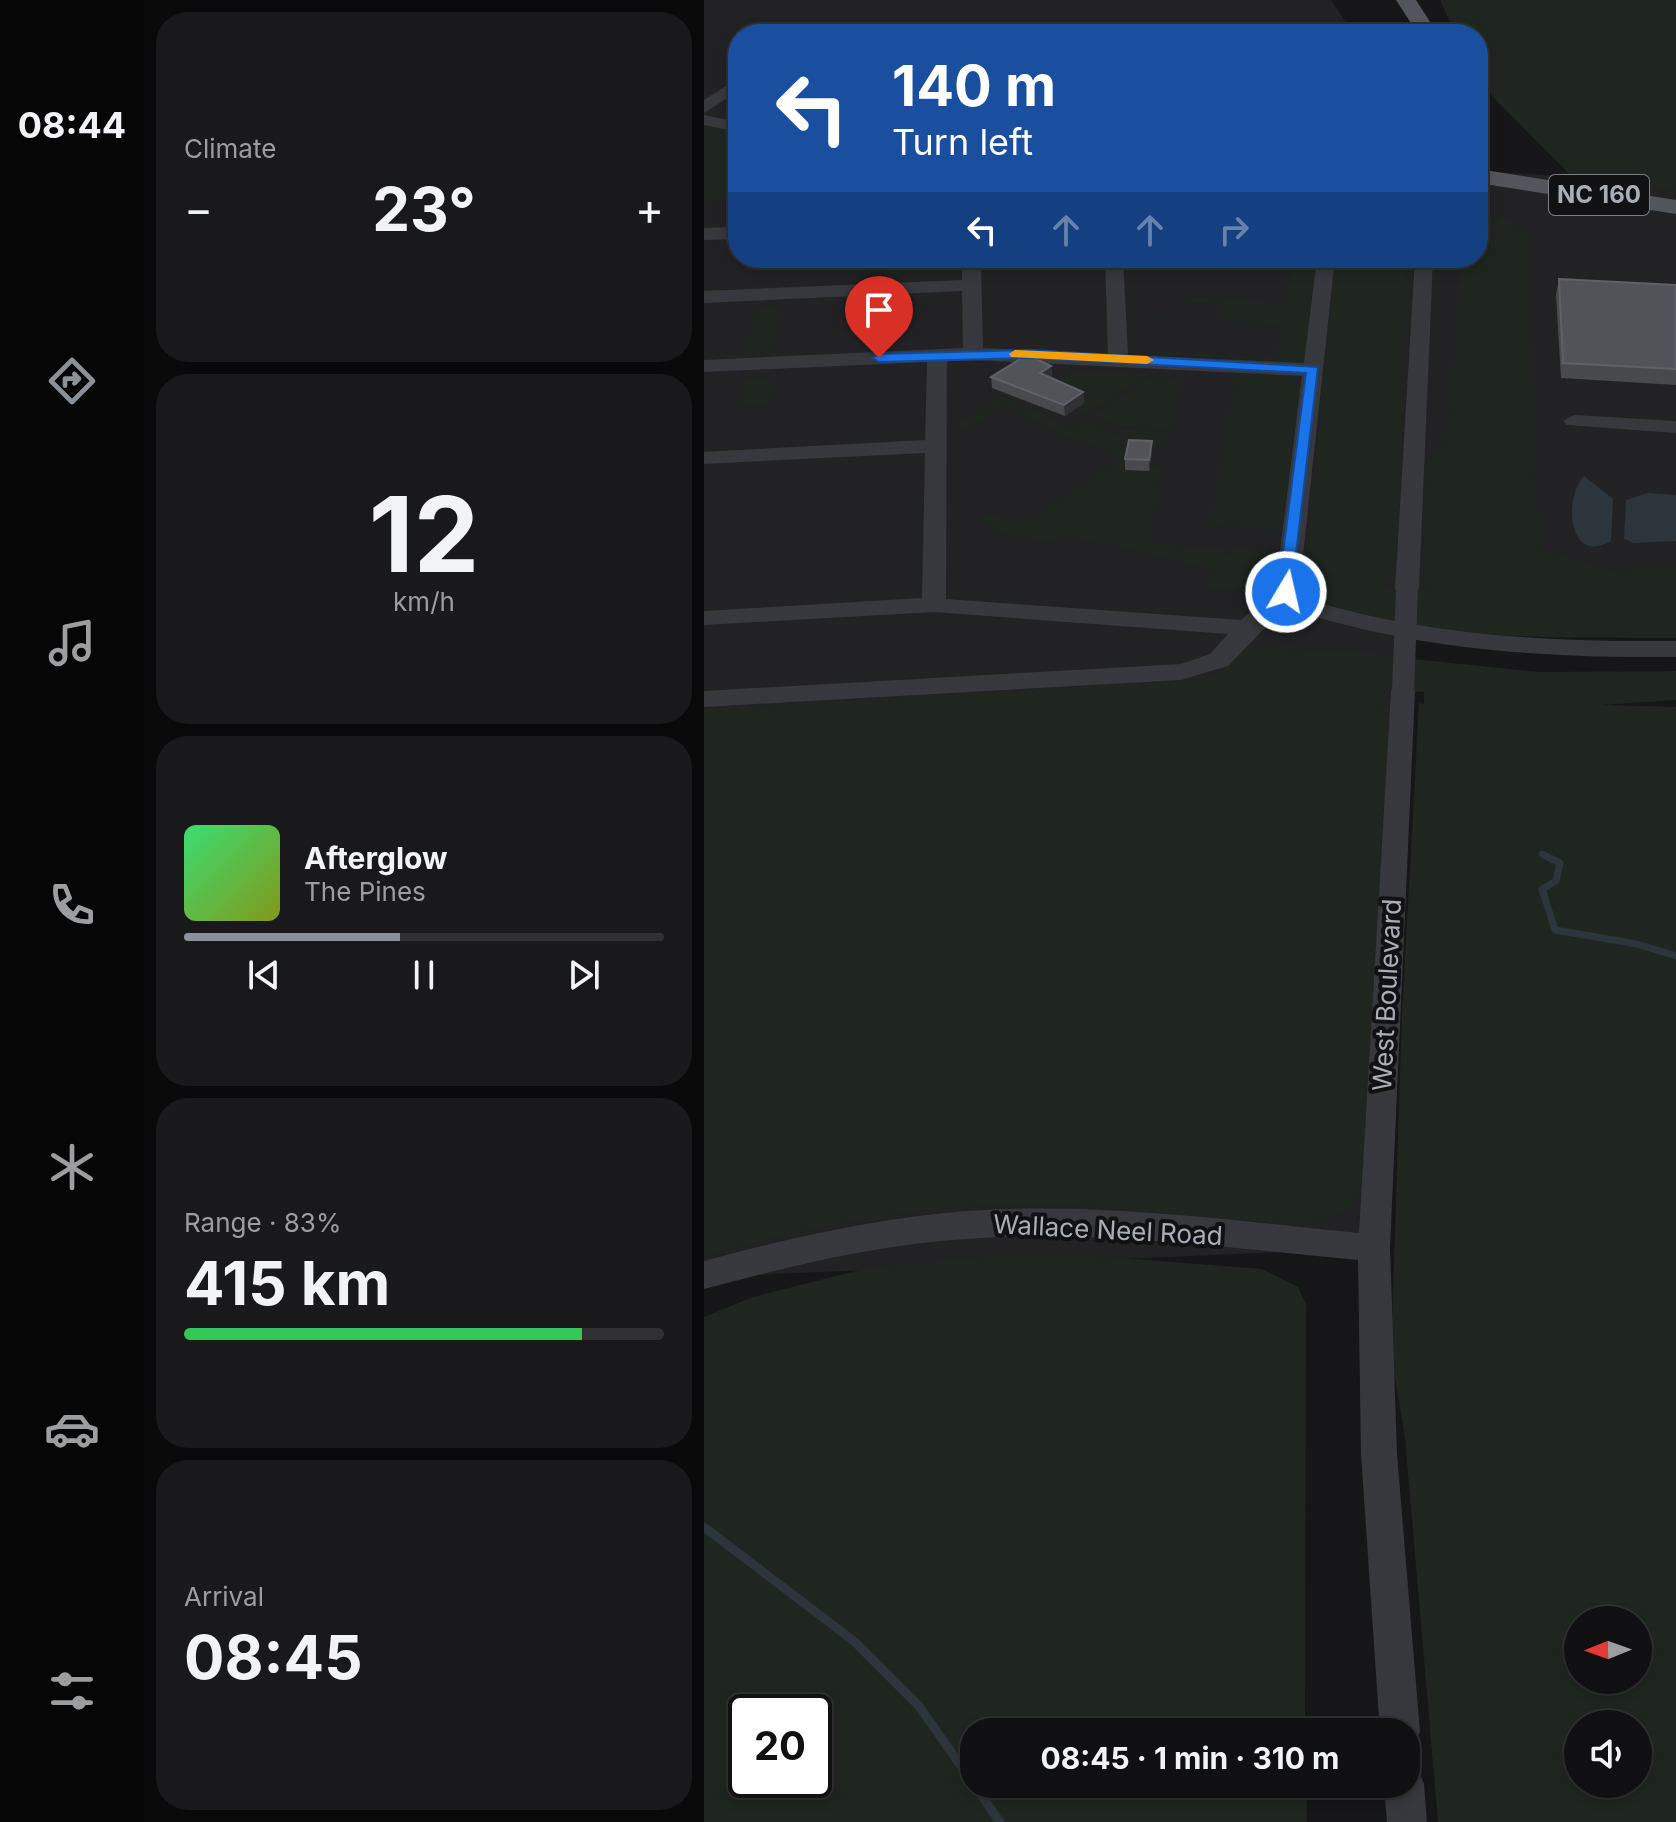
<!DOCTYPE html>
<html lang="en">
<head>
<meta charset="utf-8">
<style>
  :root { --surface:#101012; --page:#19191b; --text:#f1f3f6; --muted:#9c9d9f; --line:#303032; --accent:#8c9099 }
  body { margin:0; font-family:Inter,sans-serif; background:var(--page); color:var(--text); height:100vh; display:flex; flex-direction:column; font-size:30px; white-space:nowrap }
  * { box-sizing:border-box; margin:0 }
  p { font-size:26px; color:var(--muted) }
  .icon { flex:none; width:44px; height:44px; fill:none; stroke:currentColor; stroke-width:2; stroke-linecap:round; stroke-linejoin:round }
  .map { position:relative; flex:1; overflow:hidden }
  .drawer { display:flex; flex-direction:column; gap:12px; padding:12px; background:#09090a; width:560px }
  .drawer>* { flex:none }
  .guide { position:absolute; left:24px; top:24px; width:760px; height:244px; border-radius:32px; box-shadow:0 4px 12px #0003,0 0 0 2px var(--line); background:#1a4fa0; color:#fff; overflow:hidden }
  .needle { width:52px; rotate:269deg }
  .controls { position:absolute; left:860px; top:1606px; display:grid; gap:16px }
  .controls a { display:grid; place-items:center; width:88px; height:88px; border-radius:50%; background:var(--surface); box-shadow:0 4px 12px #0003,0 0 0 2px var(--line); font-size:40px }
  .speed { position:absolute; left:24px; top:1694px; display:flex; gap:16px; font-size:40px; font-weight:700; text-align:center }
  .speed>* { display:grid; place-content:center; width:104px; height:104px; border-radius:50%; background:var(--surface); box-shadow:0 4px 12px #0003,0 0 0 2px var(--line); line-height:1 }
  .speed .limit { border:4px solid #111; border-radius:12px; background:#fff; color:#111 }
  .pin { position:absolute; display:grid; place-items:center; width:68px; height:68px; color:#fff; margin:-82px -34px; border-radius:50% 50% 50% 0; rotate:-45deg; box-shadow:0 0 8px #0007 }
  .pin .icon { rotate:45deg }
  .me { position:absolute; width:88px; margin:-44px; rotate:9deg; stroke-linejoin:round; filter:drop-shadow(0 0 6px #0008) }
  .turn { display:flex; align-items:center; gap:28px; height:168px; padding:0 32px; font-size:36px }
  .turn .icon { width:104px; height:104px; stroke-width:2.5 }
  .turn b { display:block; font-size:56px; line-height:68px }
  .lanes { display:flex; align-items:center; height:76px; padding:0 32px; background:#0003; justify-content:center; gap:40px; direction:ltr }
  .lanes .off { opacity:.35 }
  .big { font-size:60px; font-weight:700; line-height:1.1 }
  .drawer .card { flex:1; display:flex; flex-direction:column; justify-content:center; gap:12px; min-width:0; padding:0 28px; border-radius:32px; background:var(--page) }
  .drawer .dial { align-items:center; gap:0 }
  .dial b { font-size:104px; line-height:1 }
  .song { display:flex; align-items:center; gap:24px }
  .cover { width:96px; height:96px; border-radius:12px; background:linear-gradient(135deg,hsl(140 70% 55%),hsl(70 70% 35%)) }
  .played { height:8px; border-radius:4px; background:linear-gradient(90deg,var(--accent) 45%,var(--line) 45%) }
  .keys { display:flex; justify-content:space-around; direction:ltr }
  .heat { display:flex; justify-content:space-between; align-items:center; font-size:44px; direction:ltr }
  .charge { height:12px; border-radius:6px; background:linear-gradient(90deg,#34c759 83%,var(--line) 0) }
  .trip { position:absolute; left:256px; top:1718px; width:460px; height:80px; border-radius:32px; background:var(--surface); box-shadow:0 4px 12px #0003,0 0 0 2px var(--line); font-weight:700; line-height:80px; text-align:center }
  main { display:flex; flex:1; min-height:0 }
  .menu { display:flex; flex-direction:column; width:144px; justify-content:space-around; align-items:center; background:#060607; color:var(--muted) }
  .menu .icon { width:56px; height:56px }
  .menu .active { color:var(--accent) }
  .menu b { font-size:36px; color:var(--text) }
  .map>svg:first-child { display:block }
  .built { fill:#222225 }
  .green { fill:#1e261f; fill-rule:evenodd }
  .water { fill:#2c353c }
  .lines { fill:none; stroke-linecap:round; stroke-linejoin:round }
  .stream-far1 { stroke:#2c353c; stroke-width:7 }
  .stream { stroke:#2c353c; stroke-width:9 }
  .minor { fill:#37383d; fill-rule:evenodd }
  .major { fill:#53555c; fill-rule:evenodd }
  .minor-bridge { stroke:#37383d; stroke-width:22 }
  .wall { fill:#47494d }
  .shaded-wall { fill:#2f3033 }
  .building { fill:#525359; stroke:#5f6168; stroke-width:2 }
  .route { fill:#1a73e8; stroke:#114b97; stroke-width:2 }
  .slow { fill:#f59e0b }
  .labels { text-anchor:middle; stroke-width:8; stroke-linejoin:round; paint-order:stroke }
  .shield { fill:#111113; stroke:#7b7e86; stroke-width:2 }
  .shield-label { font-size:24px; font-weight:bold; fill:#a8adb8 }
  .street-label { font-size:26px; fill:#a8adb8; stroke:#111113 }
</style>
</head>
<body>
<main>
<nav class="menu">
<b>08:44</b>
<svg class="icon active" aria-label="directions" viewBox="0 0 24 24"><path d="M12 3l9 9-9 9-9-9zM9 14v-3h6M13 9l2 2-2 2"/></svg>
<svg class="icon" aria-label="music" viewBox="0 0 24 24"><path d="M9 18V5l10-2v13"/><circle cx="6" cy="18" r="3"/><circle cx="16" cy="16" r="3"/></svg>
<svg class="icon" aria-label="phone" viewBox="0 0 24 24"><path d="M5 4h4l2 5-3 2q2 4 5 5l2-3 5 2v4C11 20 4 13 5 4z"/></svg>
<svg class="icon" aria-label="climate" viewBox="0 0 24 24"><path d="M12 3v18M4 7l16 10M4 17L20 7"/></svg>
<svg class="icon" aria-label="car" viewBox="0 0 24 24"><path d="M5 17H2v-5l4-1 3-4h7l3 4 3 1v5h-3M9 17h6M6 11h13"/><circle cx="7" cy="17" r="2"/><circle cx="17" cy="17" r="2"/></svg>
<svg class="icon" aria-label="filters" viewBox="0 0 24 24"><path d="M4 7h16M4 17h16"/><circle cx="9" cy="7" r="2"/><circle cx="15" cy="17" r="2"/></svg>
</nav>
<section class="drawer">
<div class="card"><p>Climate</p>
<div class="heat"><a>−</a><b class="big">23°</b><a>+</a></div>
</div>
<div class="card dial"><b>12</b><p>km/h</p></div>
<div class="card">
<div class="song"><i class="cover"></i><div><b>Afterglow</b><p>The Pines</p></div></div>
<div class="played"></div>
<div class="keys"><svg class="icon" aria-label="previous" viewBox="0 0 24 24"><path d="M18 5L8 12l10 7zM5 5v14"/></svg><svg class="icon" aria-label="pause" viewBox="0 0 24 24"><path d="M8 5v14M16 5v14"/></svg><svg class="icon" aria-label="next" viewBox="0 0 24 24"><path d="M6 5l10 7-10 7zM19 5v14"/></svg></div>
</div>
<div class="card"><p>Range · 83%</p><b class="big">415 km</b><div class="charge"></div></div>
<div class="card"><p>Arrival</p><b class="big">08:45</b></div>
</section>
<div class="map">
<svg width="972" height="1822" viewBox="0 0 972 1822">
  <rect width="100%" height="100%" fill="#161618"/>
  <polygon class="built" points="0,0 627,0 650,34 34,34 34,258 774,258 774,171 972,183 972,570 708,594 670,1248 0,1277"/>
  <g class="green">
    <polygon points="736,0 972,0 972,191 867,176 774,82 774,34 752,34"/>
    <polygon points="0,125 34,131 34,200 0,201"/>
    <path d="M774,216l30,4 19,11 9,278 7,16 -1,24 69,21 65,-4v72c-83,-1 -298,6 -361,-43 -9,-7 -11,-16 -13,-26l4,-1 29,-310h71l-7,277 -6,40h-4l-4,12 42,2v-6l-4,-1 2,-117 14,-16 9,-24 14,-167h16z"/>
    <polygon points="589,258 613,258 602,357 589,362 453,354 444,351 571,357 576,324 465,317 452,318 449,324 440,324 444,315 515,319 517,304 482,303 484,297 581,302"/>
    <polygon points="76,307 71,351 43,353 50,309"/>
    <polygon points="369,370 441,374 443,375 383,414 372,409 379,403 343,387 355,379 359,380"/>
    <polygon points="521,371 590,375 598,380 577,530 489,524 490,521 507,522 531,377 516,375"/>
    <polygon points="68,377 66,404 37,405 39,379"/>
    <polygon points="446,377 477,378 466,429 415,426 387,416"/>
    <polygon points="298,395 366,426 355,433 298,406 263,429 252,424"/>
    <polygon points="383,418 416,436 417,443 409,457 401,457 405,453 357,434"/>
    <path d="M416,429l50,3 -3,15 -14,2v3l-24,-1 21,16h13l-13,63 4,1 -2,12 71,5v7h8l1,-7 38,2 12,9 -8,33 -9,8 -16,-2 -10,-8 -32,-3 3,-15 -10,-6 -136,-31 -13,8c-24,-6 -57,-6 -74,-25 18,-10 32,7 50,2l87,-59 12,-20z"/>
    <path d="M541,647l136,6 3,3 154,16 138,-1v29l-75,5 75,2v1115h-238l-33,-384 -14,-84 11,-340 17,-311 5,1v-12l-41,-3 -5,3 4,15 5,1v37l-24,438 -16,26 -36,16c-79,-4 -158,-15 -236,-19 -125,-6 -253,14 -371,52v-549l500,-30 20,-9zM874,1620h60v60h-60zM874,1724h60v60h-60z"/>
    <path d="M289,1256h102l167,13 36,18 8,17 -1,428h-331v52h332l1,38h-603v-505l49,-20 119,-30zM42,1712h68v68h-68z"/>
  </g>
  <g class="water">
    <path d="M880,476l29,23 -2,42c-43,25 -48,-43 -27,-65z"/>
    <polygon points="944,493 972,495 972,541 930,543 920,539 922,500"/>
  </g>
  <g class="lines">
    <polyline class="stream-far1" points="838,854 856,863 852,881 838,889 851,930 933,944 972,956"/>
    <polyline class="stream" points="0,1527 151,1642 215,1706 296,1822"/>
    <g class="minor">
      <polygon points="34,78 34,91 0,113 0,100"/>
      <polygon points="0,115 34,122 34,132 0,125"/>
      <polygon points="34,227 34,239 0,240 0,228"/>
      <path d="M258,258h96l-9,6 -68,2 2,82 125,6 -3,-96h18l5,97 176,8 13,-105h18l-35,325 -6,12c125,41 252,47 382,46v16c-133,1 -264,-7 -391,-50l-57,59 -47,14 -477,27v-16l477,-27 29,-10 18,-20 -294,-22 -230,13v-14l218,-13 3,-145 -221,11v-12l221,-12 2,-78 -223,10v-12l259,-12 -1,-57 -258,12v-12l258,-11zM269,360l329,16 -26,207 -5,11 -30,26 -295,-21 1,-238z"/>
      <polygon points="711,258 729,258 715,589 703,596 691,589"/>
      <polygon points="870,415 972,421 972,433 863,425 859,421"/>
      <path d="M699,683l9,2 3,6 -25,557 7,206 23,278 -6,14 -8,3v-17h-26l-19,-278 -3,-194c-131,-12 -262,-31 -393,-21 -89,6 -175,27 -261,50v-28c86,-23 173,-43 262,-50 131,-9 262,9 393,22l32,-542 3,-6z"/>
      <polygon points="702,1765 714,1770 720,1784 723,1822 683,1822 680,1784 702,1784"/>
    </g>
    <g class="major">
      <polygon points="692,0 712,0 734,34 714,34"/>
      <polygon points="774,169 972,200 972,214 774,183"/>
    </g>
    <polyline class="minor-bridge" points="699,691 703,589"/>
  </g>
  <g class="wall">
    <polygon points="855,279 972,285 972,385 857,378 852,295"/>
    <polygon points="347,366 348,377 346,378 379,392 380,403 361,416 288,388 287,377"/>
    <polygon points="448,441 448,452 445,471 421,470 421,459"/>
  </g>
  <g class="shaded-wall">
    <polygon points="347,366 348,377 337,384 336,373"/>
    <polygon points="379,392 380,403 361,416 360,405"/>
    <polygon points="448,441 448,452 445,471 445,460"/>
  </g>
  <g class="building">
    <polygon points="855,279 972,285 972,369 859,363"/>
    <polygon points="323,355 347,366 336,373 379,392 360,405 287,377"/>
    <polygon points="425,440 448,441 445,460 421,459"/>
  </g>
  <polygon class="route" points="325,350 614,367 587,596 574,592 602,373 325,358 175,362 168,358 175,354"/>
  <polygon class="slow" points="311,350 443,356 450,360 443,364 307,357 305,354"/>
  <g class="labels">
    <rect class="shield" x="845" y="175" width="100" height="40" rx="6"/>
    <g class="shield-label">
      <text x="895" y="203">NC 160</text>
    </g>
    <g class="street-label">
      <text transform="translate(683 995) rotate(-87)" y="9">West Boulevard</text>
      <text transform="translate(404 1230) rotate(3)" y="9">Wallace Neel Road</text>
    </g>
  </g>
</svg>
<div class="controls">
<a><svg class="needle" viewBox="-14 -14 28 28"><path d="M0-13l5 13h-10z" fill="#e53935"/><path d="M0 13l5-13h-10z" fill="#9c9d9f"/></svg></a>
<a><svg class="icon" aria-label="sound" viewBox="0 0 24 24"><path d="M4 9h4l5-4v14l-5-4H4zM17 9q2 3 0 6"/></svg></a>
</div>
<div class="speed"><div class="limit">20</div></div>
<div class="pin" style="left:175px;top:358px;background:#d93025"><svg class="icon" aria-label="arrive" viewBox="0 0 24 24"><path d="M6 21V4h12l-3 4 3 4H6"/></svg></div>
<svg class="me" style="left:582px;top:592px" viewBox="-20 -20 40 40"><circle r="17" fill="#1a73e8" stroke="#fff" stroke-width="3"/><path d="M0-11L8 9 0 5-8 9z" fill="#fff"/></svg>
<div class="trip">08:45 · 1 min · 310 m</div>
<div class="guide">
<div class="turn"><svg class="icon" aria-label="left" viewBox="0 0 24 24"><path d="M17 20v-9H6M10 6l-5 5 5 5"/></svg><div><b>140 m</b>Turn left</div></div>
<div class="lanes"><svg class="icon" aria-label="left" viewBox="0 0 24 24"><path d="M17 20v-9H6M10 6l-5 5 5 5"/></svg><svg class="icon off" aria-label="ahead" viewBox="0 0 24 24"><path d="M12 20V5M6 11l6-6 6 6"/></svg><svg class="icon off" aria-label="ahead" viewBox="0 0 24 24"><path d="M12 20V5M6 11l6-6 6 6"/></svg><svg class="icon off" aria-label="right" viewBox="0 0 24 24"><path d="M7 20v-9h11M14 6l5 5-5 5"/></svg></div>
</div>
</div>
</main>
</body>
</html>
